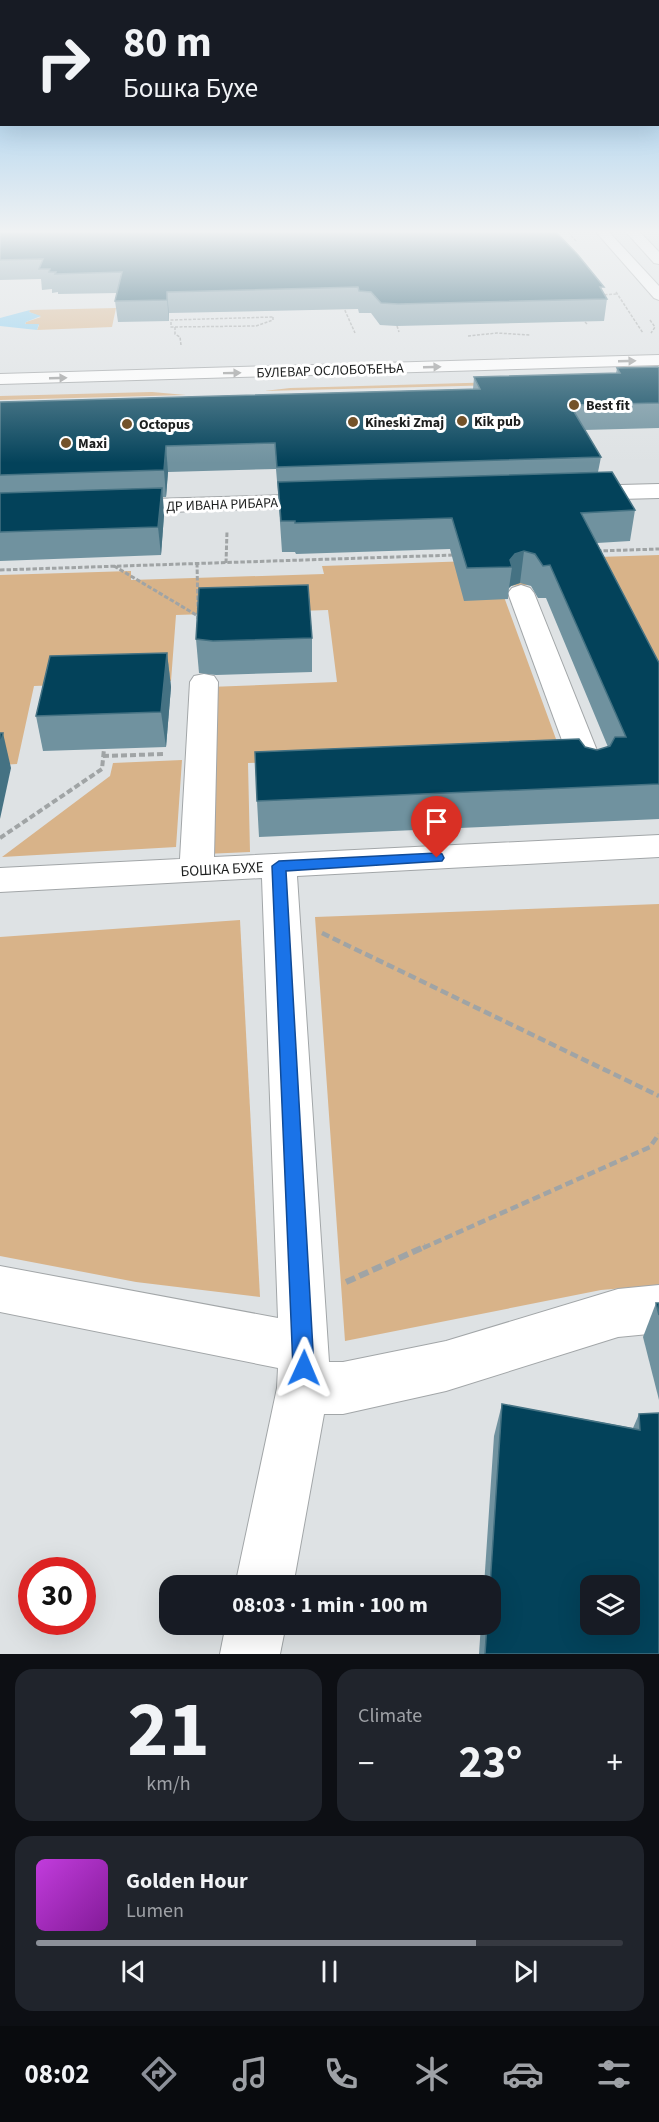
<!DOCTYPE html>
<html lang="en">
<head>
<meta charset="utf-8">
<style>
  :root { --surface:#171b24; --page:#20242c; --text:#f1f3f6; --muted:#9ea1a6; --line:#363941; --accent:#8c9099 }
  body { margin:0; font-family:"Source Sans 3",sans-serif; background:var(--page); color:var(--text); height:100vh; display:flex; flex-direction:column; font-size:22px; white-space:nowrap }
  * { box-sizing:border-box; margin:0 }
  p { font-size:20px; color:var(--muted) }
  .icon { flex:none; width:33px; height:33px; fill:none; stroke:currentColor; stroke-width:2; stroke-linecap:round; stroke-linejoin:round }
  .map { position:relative; height:1654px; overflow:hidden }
  .sheet { display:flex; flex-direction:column; gap:15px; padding:15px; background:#0d0f14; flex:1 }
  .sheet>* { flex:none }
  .banner { position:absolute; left:0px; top:0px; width:660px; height:126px; box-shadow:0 6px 24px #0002; background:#171b24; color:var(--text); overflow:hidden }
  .tools { position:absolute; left:580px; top:1575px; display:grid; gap:12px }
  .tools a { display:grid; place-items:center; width:60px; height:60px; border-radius:12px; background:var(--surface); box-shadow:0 6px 24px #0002; font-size:30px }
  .speed { position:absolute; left:18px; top:1557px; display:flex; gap:12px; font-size:30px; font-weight:700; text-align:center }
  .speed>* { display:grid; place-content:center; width:78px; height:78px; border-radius:50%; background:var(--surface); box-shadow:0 6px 24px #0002; line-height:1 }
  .speed .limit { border:9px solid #d22; background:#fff; color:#111 }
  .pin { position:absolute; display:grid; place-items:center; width:51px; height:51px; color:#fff; margin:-62px -26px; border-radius:50% 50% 50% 0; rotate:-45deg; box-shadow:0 0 6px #0007 }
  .pin .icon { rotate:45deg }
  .me { position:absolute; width:66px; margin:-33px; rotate:1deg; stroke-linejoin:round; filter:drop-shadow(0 0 4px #0008) }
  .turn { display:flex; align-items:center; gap:21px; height:126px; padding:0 24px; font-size:27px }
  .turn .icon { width:78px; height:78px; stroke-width:2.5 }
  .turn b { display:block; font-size:42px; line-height:51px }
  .big { font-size:45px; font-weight:700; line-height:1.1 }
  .sheet .tile { flex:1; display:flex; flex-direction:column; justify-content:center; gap:9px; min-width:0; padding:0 21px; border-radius:18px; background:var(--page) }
  .sheet .dial { align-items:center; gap:0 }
  .dial b { font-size:78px; line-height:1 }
  .song { display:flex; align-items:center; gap:18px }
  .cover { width:72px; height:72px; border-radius:9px; background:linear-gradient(135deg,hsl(290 70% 55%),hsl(290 70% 35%)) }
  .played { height:6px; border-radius:3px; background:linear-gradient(90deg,var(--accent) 75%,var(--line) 75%) }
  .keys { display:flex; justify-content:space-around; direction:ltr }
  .heat { display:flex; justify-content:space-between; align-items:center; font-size:33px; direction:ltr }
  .sheet .tiles { flex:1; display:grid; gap:15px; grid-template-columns:1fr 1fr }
  .tile:last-child { grid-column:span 2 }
  .trip { position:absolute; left:159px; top:1575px; width:342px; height:60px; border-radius:18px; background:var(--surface); box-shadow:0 6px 24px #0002; font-weight:700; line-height:60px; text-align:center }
  .tabs { display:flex; height:96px; justify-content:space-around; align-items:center; background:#090b0e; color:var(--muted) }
  .tabs .icon { width:42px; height:42px }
  .tabs .current { color:var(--accent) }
  .tabs b { font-size:27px; color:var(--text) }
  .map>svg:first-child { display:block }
  .green { fill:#d8b389 }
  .water { fill:#84ccf0 }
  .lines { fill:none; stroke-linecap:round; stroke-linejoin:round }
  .minor-casing { stroke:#a2a6a8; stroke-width:2 }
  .major-casing { stroke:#a2a6a8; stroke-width:2 }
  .path-far4 { stroke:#a0a4a5; stroke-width:1.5; stroke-dasharray:3 1.5; stroke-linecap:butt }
  .path-far3 { stroke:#a0a4a5; stroke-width:3; stroke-dasharray:4.5 2; stroke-linecap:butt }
  .path-far2 { stroke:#a0a4a5; stroke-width:4; stroke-dasharray:6 3; stroke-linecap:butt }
  .path-far1 { stroke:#a0a4a5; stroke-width:4.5; stroke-dasharray:8 4; stroke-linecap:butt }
  .path { stroke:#a0a4a5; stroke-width:6; stroke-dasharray:10 4.5; stroke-linecap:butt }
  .minor { fill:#fff; fill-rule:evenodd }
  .major { fill:#fff; fill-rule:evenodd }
  .wall { fill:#70929f }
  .shaded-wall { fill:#457283 }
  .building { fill:#03425a; stroke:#457283; stroke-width:1.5; fill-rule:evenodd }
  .oneway { fill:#999a9a }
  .route { fill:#1a73e8; stroke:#114b97; stroke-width:1.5 }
  .poi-dot { fill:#74532a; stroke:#fff; stroke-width:2 }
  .labels { text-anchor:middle; stroke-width:6; stroke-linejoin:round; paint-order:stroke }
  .far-street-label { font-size:14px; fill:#1c1e1e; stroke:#fff }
  .far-poi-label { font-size:14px; font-weight:bold; fill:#1c1e1e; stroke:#fff; text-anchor:start }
  .street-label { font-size:15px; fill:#1c1e1e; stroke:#fff }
</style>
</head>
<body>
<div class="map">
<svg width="659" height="1654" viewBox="0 0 659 1654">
  <rect width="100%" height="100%" fill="#dee2e4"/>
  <g class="green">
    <polygon points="116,308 112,327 37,330 39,325 25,325 26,322 41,317 29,312 30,310"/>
    <polygon points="659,372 659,381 264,391 290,388 569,380"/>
    <polygon points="152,392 186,395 0,400 0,396"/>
    <polygon points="659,555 659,674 613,582 500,586 560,750 248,763 250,852 205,854 209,687 337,682 328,610 176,615 171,681 34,686 17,764 0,765 0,575 131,571 131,580 324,574 322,566"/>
    <polygon points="182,760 176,847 2,857 110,776 113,763"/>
    <polygon points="659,904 659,1285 601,1290 345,1341 315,917"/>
    <polygon points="240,920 260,1297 136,1282 0,1256 0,937"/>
  </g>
  <polygon class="water" points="30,310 29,312 41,316 26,322 25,324 39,324 37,330 0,326 0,318"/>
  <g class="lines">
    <g class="minor-casing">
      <g id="minor">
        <polygon points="659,484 659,498 580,500 572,498 569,493 572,488 580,486"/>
        <polygon points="324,494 332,496 335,501 332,506 118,514 110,512 107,507 110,502 118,500"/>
        <polygon points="521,585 530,588 534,593 606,773 601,780 590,783 579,780 574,773 508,593 512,588"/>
        <polygon points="204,674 214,676 218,682 214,857 659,835 659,857 297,876 329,1362 343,1362 446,1341 618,1289 659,1285 659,1333 618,1337 446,1391 343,1414 324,1414 293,1586 235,1586 277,1388 278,1368 0,1312 0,1266 278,1318 262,878 0,892 0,868 180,859 190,682 194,676"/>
        <polygon points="226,1624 286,1624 280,1654 220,1654"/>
      </g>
    </g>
    <g class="major-casing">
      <g id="major">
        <polygon points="596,232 609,232 659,286 659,300 654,298"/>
        <polygon points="626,232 640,232 659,252 659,264 654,263"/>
        <polygon points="659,355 659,365 0,384 0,374"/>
      </g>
    </g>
    <g class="path-far4">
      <polyline points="568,232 576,241"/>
      <polyline points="616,292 643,333"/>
      <polyline points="600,295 617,294"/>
      <polyline points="343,306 355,333"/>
      <polygon points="273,317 273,320 256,326 171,327 171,320"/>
      <polyline points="650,320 655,327 651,333"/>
      <polyline points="585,322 587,324"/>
      <polyline points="397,326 399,332"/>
      <polyline points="175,327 175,334 180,337 181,345"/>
      <polyline points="468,336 497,333 530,335"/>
    </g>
    <g class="path-far3">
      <polyline points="597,551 659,549"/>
      <polyline points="197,563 198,609"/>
      <polyline points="226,563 227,531"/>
      <polyline points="114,566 198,616 198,619"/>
      <polyline points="0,570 455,555"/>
    </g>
    <g class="path-far2">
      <polyline points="103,756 165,754"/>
      <polyline points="0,838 102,769 104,749"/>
    </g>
    <g class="path-far1">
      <polyline points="322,933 659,1096"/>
      <polyline points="423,1248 650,1147 659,1134"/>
    </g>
    <polyline class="path" points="346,1282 426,1246"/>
    <use href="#minor" class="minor"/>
    <use href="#major" class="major"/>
  </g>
  <g class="wall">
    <polygon points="0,232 603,293 607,299 604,321 397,326 380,325 371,313 359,313 358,309 169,313 169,321 118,322 115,301 117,293 58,294 58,292 52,293 52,289 42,290 41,279 0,280"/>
    <polygon points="617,368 659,368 659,428 584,430 601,457 598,472 635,510 630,541 597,543 659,663 659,819 259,837 257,801 585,747 597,750 608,747 546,598 538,598 531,586 520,583 511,586 509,588 508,599 464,601 450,549 296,554 295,552 282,552 278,493 276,469 168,472 166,497 163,497 164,515 161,555 0,561 0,402 473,389 474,377 616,373"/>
    <polygon points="312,638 312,672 216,675 199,673 196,639"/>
    <polygon points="167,653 171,687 166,747 43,751 36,716"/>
    <polygon points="656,1303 659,1303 659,1400 643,1337"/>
    <polygon points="502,1404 633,1428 639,1414 659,1654 479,1654 481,1624 490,1624 490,1586 484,1586 494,1436"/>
  </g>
  <g class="shaded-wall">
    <polygon points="167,292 169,313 169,321 167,300"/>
    <polygon points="166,446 168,472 166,497 164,470"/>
    <polygon points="162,488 164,515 161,555 158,527"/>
    <polygon points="524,551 520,583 511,586 509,588 512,567 510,560 515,554"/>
    <polygon points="167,653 171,687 166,747 161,712"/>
    <polygon points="3,733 11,768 0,819 0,746"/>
  </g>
  <g class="building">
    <polygon points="0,232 556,232 578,255 604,287 600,287 607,299 398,304 381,303 371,292 359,291 358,287 167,292 167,300 115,301 122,272 55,274 56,272 49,272 50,269 39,269 43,259 0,260"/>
    <polygon points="658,367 659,368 659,403 570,405 601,457 277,467 275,443 166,446 164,470 0,475 0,402 480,389 474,377 620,373 617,368"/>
    <polygon points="612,472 635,510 581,513 659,663 659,784 257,801 255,752 579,739 585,747 597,750 610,746 615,737 626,737 550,565 543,566 535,554 524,551 515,554 510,560 512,567 467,568 452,518 295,523 295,521 281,521 278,482"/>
    <polygon points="162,488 158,527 0,532 0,493"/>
    <polygon points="308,585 312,638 213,641 196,639 199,588"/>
    <polygon points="167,653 161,712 36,716 50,656"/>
    <polygon points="0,733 3,733 0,746"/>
    <polygon points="656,1303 659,1303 659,1315"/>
    <path d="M502,1404l138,26 -1,-16 20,-1v241h-174l2,-30h3v-38zM591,1586h39v38h-39z"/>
  </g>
  <defs><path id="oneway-solid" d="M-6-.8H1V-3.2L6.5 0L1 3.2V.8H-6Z" transform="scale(1.5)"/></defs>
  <g class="oneway">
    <use href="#oneway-solid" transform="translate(627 361) rotate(-2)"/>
    <use href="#oneway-solid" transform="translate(432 367) rotate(-2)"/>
    <use href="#oneway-solid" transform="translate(232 373) rotate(-1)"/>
    <use href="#oneway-solid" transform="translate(58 378) rotate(-2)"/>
  </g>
  <linearGradient id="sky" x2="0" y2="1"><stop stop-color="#80beeb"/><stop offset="0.5" stop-color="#f0f2f3"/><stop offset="1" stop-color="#f0f2f3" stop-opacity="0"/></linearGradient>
  <rect width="659" height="463" fill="url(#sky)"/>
  <polygon class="route" points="437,853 442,854 444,858 442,861 286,871 314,1368 311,1376 304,1379 296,1376 293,1368 272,866 279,861"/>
  <g class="poi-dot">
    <circle cx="574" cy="405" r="6"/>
    <circle cx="462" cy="421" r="6"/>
    <circle cx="353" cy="422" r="6"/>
    <circle cx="127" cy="424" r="6"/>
    <circle cx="66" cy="443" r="6"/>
  </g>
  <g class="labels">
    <g class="far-street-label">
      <text transform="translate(330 370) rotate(-2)" y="5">БУЛЕВАР ОСЛОБОЂЕЊА</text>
      <text transform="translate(222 504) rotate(-2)" y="5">ДР ИВАНА РИБАРА</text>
    </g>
    <g class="far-poi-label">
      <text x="586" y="410">Best fit</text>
      <text x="474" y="426">Kik pub</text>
      <text x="365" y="427">Kineski Zmaj</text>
      <text x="139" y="429">Octopus</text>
      <text x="78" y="448">Maxi</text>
    </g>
    <g class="street-label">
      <text transform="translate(222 869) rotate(-3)" y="5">БОШКА БУХЕ</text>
    </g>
  </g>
</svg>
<div class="tools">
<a><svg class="icon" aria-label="layers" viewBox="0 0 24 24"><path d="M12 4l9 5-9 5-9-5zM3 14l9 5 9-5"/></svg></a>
</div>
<div class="speed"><div class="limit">30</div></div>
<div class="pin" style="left:437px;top:858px;background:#d93025"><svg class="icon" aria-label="arrive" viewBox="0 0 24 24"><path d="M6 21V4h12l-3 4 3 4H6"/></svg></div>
<svg class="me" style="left:304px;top:1368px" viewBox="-20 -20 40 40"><path d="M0-17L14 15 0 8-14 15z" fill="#1a73e8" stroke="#fff" stroke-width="4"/></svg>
<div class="trip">08:03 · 1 min · 100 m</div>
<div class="banner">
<div class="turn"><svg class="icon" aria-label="right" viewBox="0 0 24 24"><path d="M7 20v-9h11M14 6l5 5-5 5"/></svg><div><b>80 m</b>Бошка Бухе</div></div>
</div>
</div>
<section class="sheet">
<div class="tiles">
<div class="tile dial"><b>21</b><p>km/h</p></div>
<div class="tile"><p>Climate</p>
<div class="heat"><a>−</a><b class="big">23°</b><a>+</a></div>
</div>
<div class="tile">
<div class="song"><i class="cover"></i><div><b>Golden Hour</b><p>Lumen</p></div></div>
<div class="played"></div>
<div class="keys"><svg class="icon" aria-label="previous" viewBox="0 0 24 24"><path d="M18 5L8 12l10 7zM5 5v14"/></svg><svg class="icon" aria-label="pause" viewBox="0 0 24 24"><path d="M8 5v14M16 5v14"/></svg><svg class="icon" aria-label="next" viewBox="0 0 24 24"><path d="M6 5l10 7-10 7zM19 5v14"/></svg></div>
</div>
</div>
</section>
<nav class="tabs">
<b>08:02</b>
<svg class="icon current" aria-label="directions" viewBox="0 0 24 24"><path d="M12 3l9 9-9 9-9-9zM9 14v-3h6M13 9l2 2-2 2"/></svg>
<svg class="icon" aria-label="music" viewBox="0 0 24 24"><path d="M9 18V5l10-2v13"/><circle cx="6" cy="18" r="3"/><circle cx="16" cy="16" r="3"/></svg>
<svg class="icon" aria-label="phone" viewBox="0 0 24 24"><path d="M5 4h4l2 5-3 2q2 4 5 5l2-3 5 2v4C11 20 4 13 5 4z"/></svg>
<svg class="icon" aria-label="climate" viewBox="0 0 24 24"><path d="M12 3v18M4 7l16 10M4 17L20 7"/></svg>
<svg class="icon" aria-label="car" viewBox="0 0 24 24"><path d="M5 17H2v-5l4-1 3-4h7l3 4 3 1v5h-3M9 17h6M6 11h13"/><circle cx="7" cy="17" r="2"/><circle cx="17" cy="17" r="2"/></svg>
<svg class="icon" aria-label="filters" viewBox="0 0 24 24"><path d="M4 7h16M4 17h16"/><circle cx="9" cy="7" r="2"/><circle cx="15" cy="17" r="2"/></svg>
</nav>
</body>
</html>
